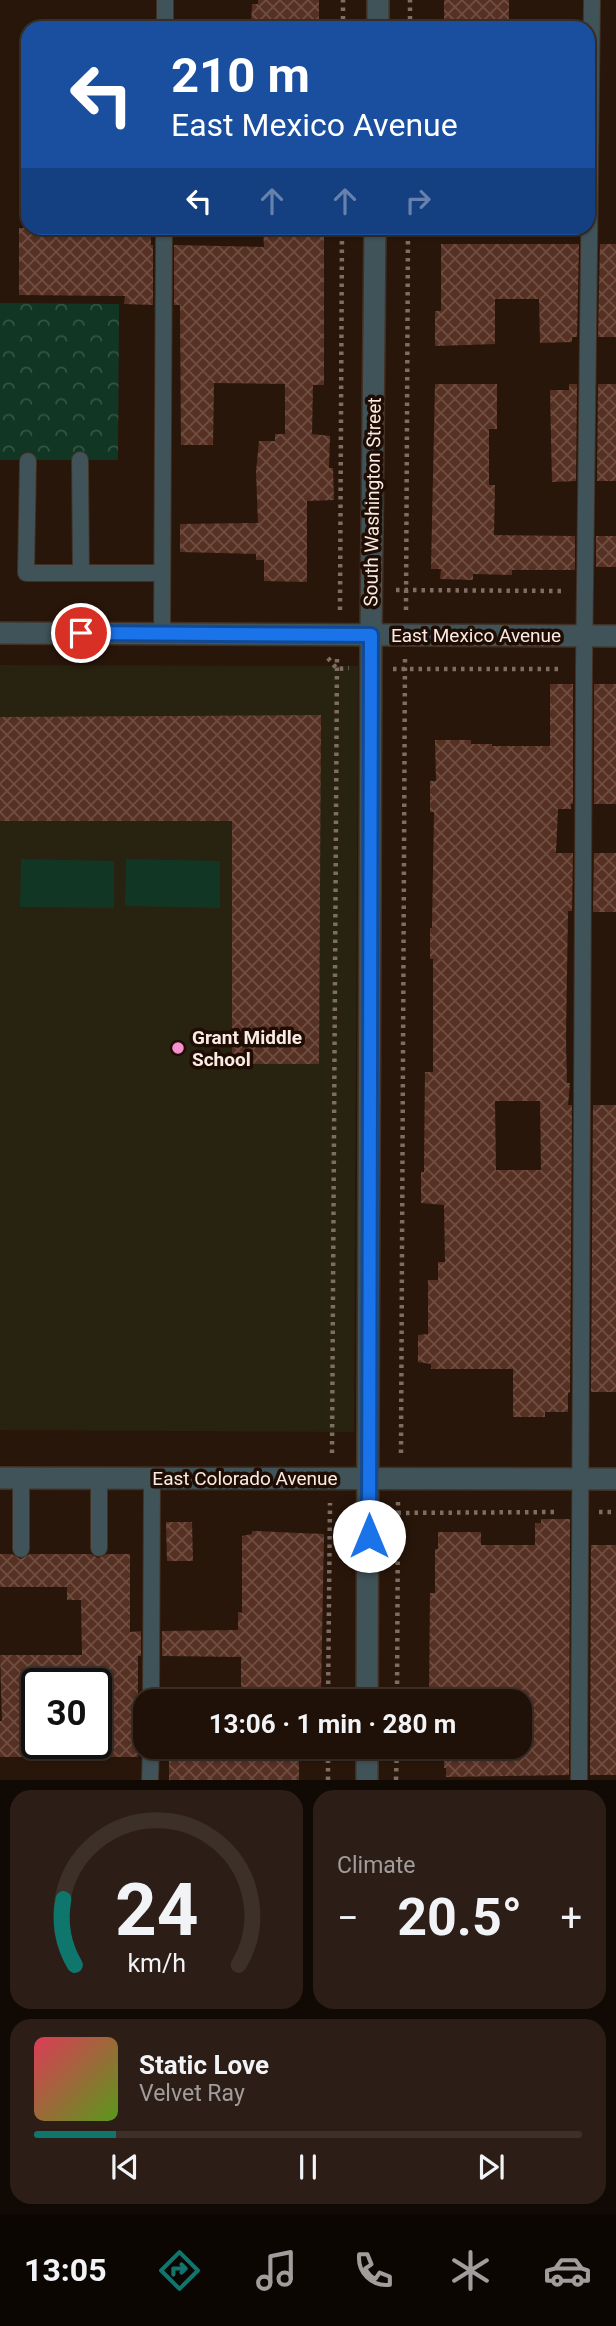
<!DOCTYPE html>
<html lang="en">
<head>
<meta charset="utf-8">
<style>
  :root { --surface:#1f1008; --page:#2c1e16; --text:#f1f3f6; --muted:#a19d9c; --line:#3c3029; --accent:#0f766e }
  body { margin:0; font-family:Roboto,sans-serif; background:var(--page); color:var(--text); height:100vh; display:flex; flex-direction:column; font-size:26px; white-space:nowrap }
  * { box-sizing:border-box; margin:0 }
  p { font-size:23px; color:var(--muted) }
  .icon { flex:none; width:38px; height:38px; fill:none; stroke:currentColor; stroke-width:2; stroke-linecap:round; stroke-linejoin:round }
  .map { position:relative; height:1780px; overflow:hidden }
  .sheet { display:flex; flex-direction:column; gap:10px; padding:10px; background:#110904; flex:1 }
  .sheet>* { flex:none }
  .hud { position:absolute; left:21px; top:21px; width:574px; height:214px; border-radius:21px; box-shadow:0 2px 5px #0004,0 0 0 2px var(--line); background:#1a4fa0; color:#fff; overflow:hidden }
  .speed { position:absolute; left:21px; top:1668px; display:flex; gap:14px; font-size:35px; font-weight:700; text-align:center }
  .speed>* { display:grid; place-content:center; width:91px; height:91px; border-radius:50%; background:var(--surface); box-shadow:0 2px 5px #0004,0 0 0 2px var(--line); line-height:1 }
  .speed .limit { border:4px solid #111; border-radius:10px; background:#fff; color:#111 }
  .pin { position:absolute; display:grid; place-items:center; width:60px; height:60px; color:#fff; margin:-30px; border:4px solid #fff; border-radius:50%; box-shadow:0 2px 7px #0007 }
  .me { position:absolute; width:77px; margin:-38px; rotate:0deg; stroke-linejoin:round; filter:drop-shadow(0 0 5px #0008) }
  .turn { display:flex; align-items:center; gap:24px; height:147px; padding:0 35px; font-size:32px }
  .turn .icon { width:91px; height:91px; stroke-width:2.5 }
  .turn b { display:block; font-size:49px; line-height:60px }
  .lanes { display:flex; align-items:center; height:66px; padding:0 35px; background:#0003; justify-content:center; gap:35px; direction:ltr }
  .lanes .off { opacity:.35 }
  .big { font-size:52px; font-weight:700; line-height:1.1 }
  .sheet .card { flex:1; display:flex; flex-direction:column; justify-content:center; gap:10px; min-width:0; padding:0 24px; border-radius:21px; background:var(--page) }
  .sheet .dial { align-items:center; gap:0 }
  .dial svg { height:182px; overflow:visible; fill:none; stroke:var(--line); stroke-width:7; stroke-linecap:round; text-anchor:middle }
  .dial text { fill:var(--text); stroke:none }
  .song { display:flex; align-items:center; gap:21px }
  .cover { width:84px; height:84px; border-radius:10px; background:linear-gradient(135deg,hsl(350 70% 55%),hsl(90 70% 35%)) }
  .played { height:7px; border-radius:4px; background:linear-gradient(90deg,var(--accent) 15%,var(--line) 15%) }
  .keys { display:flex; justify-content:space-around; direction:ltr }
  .heat { display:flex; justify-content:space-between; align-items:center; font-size:38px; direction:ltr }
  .sheet .tiles { flex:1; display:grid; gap:10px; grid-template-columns:1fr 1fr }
  .card:last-child { grid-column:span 2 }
  .trip { position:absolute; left:133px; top:1689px; width:399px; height:70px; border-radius:21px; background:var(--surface); box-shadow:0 2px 5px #0004,0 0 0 2px var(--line); font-weight:700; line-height:70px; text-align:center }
  .tabs { display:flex; height:112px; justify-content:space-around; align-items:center; background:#0c0603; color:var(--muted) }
  .tabs .icon { width:49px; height:49px }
  .tabs .selected { color:var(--accent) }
  .tabs b { font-size:32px; color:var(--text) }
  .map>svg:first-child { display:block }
  .education { fill:#282211 }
  .green { fill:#113724 }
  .park { fill:url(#park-crowns) }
  .building { fill:url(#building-cross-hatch); fill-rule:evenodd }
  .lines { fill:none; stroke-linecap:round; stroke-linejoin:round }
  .service-casing { stroke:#423024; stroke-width:18 }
  .minor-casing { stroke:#423024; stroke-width:24 }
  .path { stroke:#7e6d62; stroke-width:4.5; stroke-dasharray:3.5 5; stroke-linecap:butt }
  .service { stroke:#3f5359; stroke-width:16 }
  .minor { stroke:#3f5359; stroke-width:21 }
  .route-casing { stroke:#114b97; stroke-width:18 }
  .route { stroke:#1a73e8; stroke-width:12 }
  .poi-dot { fill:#f790ce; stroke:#1f0d03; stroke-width:2.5 }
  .labels { text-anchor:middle; stroke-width:7; stroke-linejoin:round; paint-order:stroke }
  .street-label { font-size:19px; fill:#faece4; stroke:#1f0d03 }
  .poi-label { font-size:19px; font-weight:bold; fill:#faece4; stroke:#1f0d03; text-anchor:start }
</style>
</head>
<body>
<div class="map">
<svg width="616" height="1780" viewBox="0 0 616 1780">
  <defs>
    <pattern id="park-crowns" width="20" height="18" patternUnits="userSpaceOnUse" patternTransform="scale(1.75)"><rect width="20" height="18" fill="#113724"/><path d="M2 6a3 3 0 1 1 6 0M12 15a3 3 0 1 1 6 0" fill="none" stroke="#355444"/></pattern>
    <pattern id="building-cross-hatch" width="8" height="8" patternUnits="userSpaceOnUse" patternTransform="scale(1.75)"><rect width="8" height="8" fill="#563022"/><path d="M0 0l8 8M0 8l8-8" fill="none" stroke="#6f4e42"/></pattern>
  </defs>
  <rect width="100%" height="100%" fill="#29160a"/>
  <polygon class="education" points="0,665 358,666 354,1432 0,1430"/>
  <g class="green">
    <polygon points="21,859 114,861 114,908 20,907"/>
    <polygon points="126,859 220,861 220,908 125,906"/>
  </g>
  <polygon class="park" points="0,303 119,304 118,460 0,460"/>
  <g class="building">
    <polygon points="258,0 319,0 319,28 251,26 252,4 258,4"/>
    <rect x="444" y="0" width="65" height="28"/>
    <polygon points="19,228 151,228 151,245 153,245 153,305 124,304 125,296 19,295"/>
    <polygon points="263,228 324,228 324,385 313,385 312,434 330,436 329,468 333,468 334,500 307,501 307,582 264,581 264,560 256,560 256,554 180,552 180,524 258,523 256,472 259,441 275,441 275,434 285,434 285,384 214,383 213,445 181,445 180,305 174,305 174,245 264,247"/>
    <polygon points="441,244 579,244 577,337 572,337 572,342 540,343 539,299 495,299 495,344 435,346 435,311 441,311"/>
    <polygon points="600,244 616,244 616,337 598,337"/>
    <polygon points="435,384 497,384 497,429 489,429 489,485 495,485 494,535 575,536 575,570 512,570 512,575 473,574 473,580 440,579 441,569 431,569"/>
    <polygon points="569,384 577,384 576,481 552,482 550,390 569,390"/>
    <polygon points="598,384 616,384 616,481 597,481"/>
    <rect x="596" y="536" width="20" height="31"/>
    <path d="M550,684h23v120h-2v5h-13l-2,44h17l-1,58h-4l-2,128 1,44h3l-2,22h4l-2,287 -2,1v19h-23v5h-32v-48h-82v-5l-13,-2v-27l10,-1v-54h10v-18h7l-1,-57 -23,-2v-31h3l1,-100h8v-113h-3v-31h2l2,-116h-4v-31h6l-1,-41h36v4h21v2h58zM495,1101h45l1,69h-45z"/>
    <rect x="594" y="684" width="22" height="120"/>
    <polygon points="321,715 319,1064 232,1064 232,821 0,821 0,717"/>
    <polygon points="594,853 616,853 616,912 593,912"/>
    <polygon points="593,1105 616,1105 616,1392 591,1392"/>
    <polygon points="541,1519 570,1519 569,1775 446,1777 446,1768 444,1768 444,1746 532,1746 532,1701 429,1701 430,1593 435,1593 435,1549 438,1549 438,1532 481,1532 481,1545 535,1545 535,1523 541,1523"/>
    <polygon points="166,1522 192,1522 193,1561 167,1561"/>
    <polygon points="252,1531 324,1534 321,1692 313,1692 313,1696 241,1694 241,1657 162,1656 162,1631 238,1630 238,1612 242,1613 242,1536 252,1534"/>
    <polygon points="591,1545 616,1545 616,1775 590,1775"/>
    <polygon points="0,1554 12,1554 20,1559 30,1554 91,1554 98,1558 107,1554 130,1554 130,1632 141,1631 141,1656 138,1656 138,1757 96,1757 96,1684 37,1684 37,1757 0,1757 0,1721 2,1721 0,1655 82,1655 81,1600 67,1600 67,1587 0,1587"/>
    <rect x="169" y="1754" width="130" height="26"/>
  </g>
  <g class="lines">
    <g class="service-casing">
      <g id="service">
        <polyline points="165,28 165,0"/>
        <polyline points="80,460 81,573"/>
        <polyline points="28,461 26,573 162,573"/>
        <polyline points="162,634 164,228"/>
        <polyline points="21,1478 21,1549"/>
        <polyline points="99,1478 99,1548"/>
        <polyline points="151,1701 152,1478"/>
        <polyline points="150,1780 151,1746"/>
        <polyline points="579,1780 584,669 592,0"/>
      </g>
    </g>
    <g class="minor-casing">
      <g id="minor">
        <polyline points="378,28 378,0"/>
        <polyline points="0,633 616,636"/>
        <polyline points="0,1478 616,1479"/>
        <polyline points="367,1701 371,635 375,228"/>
        <polyline points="367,1780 367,1746"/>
      </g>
    </g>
    <g class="path">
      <polyline points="343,28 343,0"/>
      <polyline points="410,28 410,0"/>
      <polyline points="396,590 563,591"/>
      <polyline points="340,610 342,228"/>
      <polyline points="406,610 408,228"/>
      <polyline points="328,658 337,669 349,668"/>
      <polyline points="393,669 563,669"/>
      <polyline points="332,1453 337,659"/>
      <polyline points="401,1453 405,658"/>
      <polyline points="599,1512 616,1512"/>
      <polyline points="389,1513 559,1512"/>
      <polyline points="328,1701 330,1503"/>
      <polyline points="397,1701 398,1501"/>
      <polyline points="328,1780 328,1746"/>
      <polyline points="396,1780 397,1746"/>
    </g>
    <use href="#service" class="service"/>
    <use href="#minor" class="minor"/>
  </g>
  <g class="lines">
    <g class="route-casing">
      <polyline id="route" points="81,633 371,635 369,1536"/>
    </g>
    <use href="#route" class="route"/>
  </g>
  <circle class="poi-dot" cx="178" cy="1048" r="7"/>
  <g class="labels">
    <g class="street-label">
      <text transform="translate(372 502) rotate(-89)" y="7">South Washington Street</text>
      <text x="476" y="642">East Mexico Avenue</text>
      <text x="245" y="1485">East Colorado Avenue</text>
    </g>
    <g class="poi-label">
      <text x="192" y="1044">Grant Middle<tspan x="192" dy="22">School</tspan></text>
    </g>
  </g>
</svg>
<div class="speed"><div class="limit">30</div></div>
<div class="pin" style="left:81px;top:633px;background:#d93025"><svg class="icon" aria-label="arrive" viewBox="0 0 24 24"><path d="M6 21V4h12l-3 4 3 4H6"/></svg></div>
<svg class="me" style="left:369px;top:1536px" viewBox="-20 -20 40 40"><circle r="19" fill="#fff"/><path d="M0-13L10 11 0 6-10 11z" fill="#1a73e8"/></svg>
<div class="trip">13:06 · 1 min · 280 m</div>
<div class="hud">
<div class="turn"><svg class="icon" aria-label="left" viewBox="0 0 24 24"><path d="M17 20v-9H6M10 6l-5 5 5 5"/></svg><div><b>210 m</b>East Mexico Avenue</div></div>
<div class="lanes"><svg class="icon" aria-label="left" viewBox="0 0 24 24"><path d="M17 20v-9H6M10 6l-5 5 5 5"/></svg><svg class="icon off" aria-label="ahead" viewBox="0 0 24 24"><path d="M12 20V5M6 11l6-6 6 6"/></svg><svg class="icon off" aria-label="ahead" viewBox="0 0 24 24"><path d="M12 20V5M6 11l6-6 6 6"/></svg><svg class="icon off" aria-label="right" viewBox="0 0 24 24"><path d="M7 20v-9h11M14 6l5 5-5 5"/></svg></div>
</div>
</div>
<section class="sheet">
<div class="tiles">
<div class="card dial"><svg viewBox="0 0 100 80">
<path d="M14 69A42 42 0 1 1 86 69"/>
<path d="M14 69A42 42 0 0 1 9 40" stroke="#0f766e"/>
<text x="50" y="56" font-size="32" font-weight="700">24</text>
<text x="50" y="72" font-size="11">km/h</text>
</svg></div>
<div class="card"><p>Climate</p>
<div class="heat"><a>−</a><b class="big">20.5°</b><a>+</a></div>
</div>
<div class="card">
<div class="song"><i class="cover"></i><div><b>Static Love</b><p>Velvet Ray</p></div></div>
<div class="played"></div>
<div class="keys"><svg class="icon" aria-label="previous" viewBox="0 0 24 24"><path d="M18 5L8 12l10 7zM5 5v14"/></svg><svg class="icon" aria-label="pause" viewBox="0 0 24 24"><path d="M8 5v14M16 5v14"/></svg><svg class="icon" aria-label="next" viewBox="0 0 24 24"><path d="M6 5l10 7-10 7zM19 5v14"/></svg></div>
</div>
</div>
</section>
<nav class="tabs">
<b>13:05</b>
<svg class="icon selected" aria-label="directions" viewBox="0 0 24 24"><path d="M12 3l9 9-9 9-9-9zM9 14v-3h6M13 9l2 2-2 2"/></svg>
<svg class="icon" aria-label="music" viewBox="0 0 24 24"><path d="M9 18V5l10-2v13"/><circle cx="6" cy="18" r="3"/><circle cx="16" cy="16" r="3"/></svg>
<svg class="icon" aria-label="phone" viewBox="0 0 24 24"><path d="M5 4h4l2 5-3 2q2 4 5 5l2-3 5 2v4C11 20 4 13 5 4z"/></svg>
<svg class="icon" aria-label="climate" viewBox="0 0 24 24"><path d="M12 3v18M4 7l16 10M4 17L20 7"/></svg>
<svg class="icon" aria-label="car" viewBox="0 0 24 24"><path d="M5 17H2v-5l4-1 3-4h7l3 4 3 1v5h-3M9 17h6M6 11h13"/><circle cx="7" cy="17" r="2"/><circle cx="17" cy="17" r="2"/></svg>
</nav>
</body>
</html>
